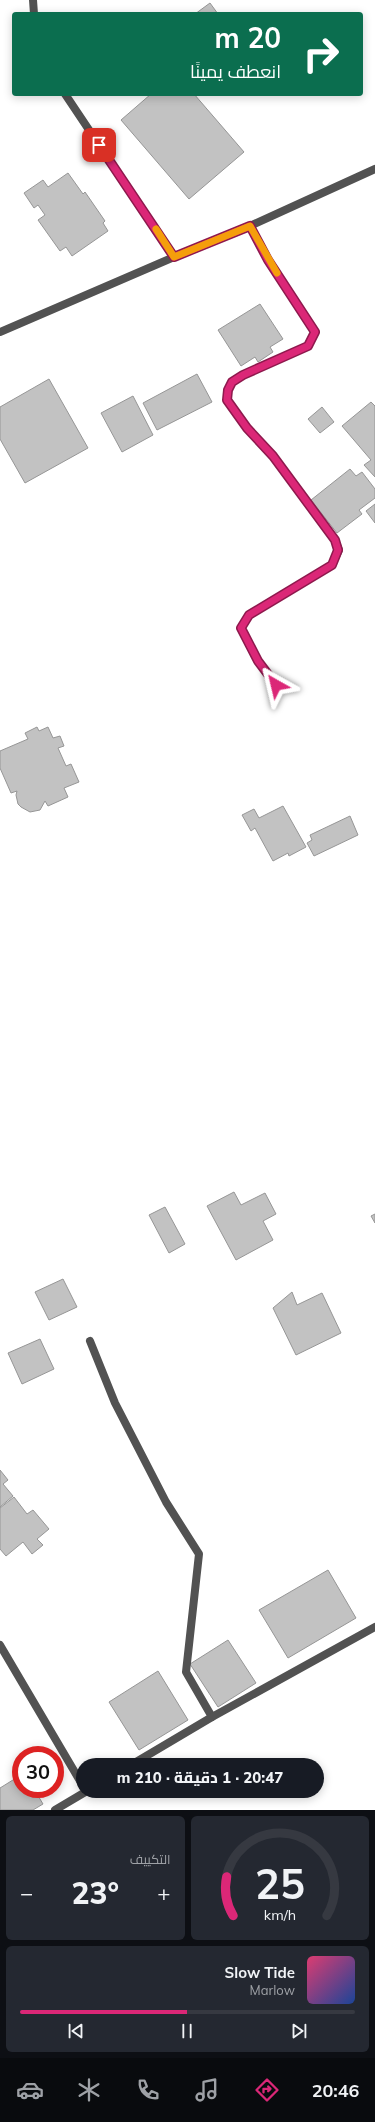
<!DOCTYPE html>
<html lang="ar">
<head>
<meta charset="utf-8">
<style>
  :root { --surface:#171b24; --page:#242831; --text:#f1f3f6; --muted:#9ea1a6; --line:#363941; --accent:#db2777 }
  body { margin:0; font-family:Mulish,Cairo,sans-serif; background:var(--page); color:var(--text); direction:rtl; height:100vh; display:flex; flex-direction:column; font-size:15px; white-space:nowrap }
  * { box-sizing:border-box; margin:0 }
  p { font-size:13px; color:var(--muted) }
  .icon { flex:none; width:22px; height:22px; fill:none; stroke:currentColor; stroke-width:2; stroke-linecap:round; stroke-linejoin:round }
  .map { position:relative; height:1810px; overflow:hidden; direction:ltr }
  .sheet { display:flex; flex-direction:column; gap:6px; padding:6px; background:#0d0f14; flex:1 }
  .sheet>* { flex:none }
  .hud { position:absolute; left:12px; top:12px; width:351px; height:84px; border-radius:4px; box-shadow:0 2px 10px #0003; direction:rtl; background:#0b6e4f; color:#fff; overflow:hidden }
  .speed { position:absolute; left:12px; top:1746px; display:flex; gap:8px; font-size:20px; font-weight:700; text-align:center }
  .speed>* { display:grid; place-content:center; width:52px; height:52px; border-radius:50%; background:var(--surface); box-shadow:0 2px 10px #0003; line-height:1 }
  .speed .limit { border:6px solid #d22; background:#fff; color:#111 }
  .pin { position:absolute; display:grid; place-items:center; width:34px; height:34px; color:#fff; margin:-17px; border-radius:8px; box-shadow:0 2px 6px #0006 }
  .me { position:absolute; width:44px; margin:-22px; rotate:323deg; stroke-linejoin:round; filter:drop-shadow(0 0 3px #0008) }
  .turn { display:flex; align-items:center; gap:14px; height:84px; padding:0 16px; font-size:18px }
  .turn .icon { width:52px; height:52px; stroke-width:2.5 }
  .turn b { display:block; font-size:28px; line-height:34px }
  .big { font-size:30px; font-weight:800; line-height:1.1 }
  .sheet .tile { flex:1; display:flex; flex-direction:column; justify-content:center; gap:6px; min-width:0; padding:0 14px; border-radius:6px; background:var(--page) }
  .sheet .dial { align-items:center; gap:0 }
  .dial svg { height:104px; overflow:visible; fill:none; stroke:var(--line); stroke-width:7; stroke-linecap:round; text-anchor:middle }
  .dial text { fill:var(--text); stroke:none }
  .song { display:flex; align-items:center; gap:12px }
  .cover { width:48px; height:48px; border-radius:6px; background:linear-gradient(135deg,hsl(340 70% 55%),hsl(220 70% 35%)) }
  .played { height:4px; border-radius:2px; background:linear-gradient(90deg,var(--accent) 50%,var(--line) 50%) }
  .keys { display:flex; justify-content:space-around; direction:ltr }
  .heat { display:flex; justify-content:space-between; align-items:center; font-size:22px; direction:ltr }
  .sheet .tiles { flex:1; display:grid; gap:6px; grid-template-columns:1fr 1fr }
  .tile:last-child { grid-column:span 2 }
  .trip { position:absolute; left:76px; top:1758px; width:248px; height:40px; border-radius:20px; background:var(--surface); box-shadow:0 2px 10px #0003; font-weight:800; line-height:40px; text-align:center; direction:rtl }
  .tabs { display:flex; height:64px; justify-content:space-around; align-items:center; background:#090b0e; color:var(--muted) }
  .tabs .icon { width:28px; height:28px }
  .tabs .on { color:var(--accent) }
  .tabs b { font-size:18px; color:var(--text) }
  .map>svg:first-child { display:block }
  .building { fill:#c2c2c2; stroke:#969696 }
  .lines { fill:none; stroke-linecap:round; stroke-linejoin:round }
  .street { stroke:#525252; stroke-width:8 }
  .route-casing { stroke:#8e194d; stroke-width:10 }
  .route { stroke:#db2777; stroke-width:7 }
  .slow { stroke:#f59e0b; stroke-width:7 }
</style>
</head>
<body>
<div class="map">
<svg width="375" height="1810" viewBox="0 0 375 1810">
  <rect width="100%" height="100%" fill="#fff"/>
  <g class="building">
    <polygon points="210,3 218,14 195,14"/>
    <polygon points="151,94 194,94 244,152 189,199 121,120"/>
    <polygon points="68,173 83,194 85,192 105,221 103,223 108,231 72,256 66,247 60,251 38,220 45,215 38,205 34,208 24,193 43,180 48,187"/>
    <polygon points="260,304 283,339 270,347 273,352 258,362 255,357 241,366 218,330"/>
    <polygon points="197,374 212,402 157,430 143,403"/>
    <polygon points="49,379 88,448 25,483 0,439 0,407"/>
    <polygon points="133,396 153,435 122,452 101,413"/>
    <polygon points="371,402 375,406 375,477 364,465 371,460 342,426"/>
    <polygon points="322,407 334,422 320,433 308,419"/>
    <polygon points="350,469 356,476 362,472 375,489 375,498 359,510 362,514 337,533 311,500"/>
    <polygon points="375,504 375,523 366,511"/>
    <polygon points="37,727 39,731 48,727 53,738 60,736 64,746 58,748 66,766 71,764 79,782 64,788 68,797 48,806 45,801 40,810 30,812 21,807 18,804 16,795 17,791 11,793 0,768 0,751 28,739 25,733"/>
    <polygon points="283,806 306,847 289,856 288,853 273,861 255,828 251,831 242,815 254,809 259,818"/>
    <polygon points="350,816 358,835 314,856 307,843 312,840 310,835"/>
    <polygon points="234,1192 241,1205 265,1193 276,1214 263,1221 273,1240 236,1260 207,1206"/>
    <polygon points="165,1207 185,1244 169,1253 149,1215"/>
    <polygon points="375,1214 375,1223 371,1216"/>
    <polygon points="63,1279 77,1307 49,1320 35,1292"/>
    <polygon points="292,1292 297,1305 322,1293 341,1333 296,1355 273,1308"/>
    <polygon points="40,1339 54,1369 22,1384 8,1353"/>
    <polygon points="0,1470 8,1480 3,1484 13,1496 0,1507"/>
    <polygon points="14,1497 27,1514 33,1510 49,1529 37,1539 43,1545 32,1554 23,1542 6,1556 0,1549 0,1508"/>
    <polygon points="328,1570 356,1618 288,1658 259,1610"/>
    <polygon points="228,1640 256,1683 218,1707 190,1664"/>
    <polygon points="158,1671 188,1720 139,1750 109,1702"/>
    <polygon points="21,1775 21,1789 34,1789 43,1804 33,1810 0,1810 0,1788"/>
  </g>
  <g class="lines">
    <g class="street">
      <polyline points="33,0 34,14"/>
      <polyline points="65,94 174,257"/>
      <polyline points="250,226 268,260 315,332 308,346 243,375 232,382 228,390 227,400 247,428 273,456 335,540 339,550 332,565 249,615 241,628 258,661 276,685"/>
      <polyline points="0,332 174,257 250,226 375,169"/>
      <polyline points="90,1341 115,1403 166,1502 199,1554 186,1672 212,1717"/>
      <polyline points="0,1645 83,1786"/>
      <polyline points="131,1765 212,1717 375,1627"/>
      <polyline points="55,1810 87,1791"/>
    </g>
  </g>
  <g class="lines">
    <g class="route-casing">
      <polyline id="route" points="99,145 174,257 250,226 268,260 315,332 308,346 243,375 232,382 228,390 227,400 247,428 273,456 335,540 338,550 332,565 249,615 241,628 258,661 276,685"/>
    </g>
    <use href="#route" class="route"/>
    <polyline class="slow" points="156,229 174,257 250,226 277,273"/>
  </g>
</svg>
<div class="speed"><div class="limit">30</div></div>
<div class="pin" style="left:99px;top:145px;background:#d93025"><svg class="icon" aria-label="arrive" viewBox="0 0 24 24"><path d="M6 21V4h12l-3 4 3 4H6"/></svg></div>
<svg class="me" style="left:276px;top:685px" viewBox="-20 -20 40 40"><path d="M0-17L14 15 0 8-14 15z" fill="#db2777" stroke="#fff" stroke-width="4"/></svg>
<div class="trip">20:47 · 1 دقيقة · 210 m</div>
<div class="hud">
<div class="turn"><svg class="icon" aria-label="right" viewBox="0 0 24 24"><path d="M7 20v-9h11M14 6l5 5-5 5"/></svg><div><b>20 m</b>انعطف يمينًا</div></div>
</div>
</div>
<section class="sheet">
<div class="tiles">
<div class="tile dial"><svg viewBox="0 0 100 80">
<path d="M14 69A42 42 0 1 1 86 69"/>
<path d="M14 69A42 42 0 0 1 9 39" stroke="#db2777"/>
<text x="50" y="56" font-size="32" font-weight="700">25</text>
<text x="50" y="72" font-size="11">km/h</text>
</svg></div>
<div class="tile"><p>التكييف</p>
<div class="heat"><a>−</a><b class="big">23°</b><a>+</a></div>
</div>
<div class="tile">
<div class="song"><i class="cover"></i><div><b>Slow Tide</b><p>Marlow</p></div></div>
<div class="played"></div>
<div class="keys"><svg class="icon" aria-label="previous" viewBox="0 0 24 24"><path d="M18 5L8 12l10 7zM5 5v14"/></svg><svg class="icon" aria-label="pause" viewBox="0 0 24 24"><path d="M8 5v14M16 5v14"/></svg><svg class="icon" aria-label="next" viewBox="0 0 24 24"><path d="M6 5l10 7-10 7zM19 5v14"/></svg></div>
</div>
</div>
</section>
<nav class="tabs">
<b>20:46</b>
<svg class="icon on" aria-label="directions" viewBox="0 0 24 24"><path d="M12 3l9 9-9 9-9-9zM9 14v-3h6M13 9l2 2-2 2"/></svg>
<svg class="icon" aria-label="music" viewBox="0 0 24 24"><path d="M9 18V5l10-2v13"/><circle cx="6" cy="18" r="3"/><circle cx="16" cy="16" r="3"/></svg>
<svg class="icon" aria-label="phone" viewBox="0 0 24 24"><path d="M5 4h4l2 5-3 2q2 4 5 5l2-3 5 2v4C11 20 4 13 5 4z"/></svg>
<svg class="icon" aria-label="climate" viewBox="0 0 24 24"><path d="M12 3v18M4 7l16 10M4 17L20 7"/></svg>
<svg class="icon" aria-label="car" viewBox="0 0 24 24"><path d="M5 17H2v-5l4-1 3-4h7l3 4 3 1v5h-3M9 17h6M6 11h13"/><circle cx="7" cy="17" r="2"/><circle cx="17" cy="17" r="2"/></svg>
</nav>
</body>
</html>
